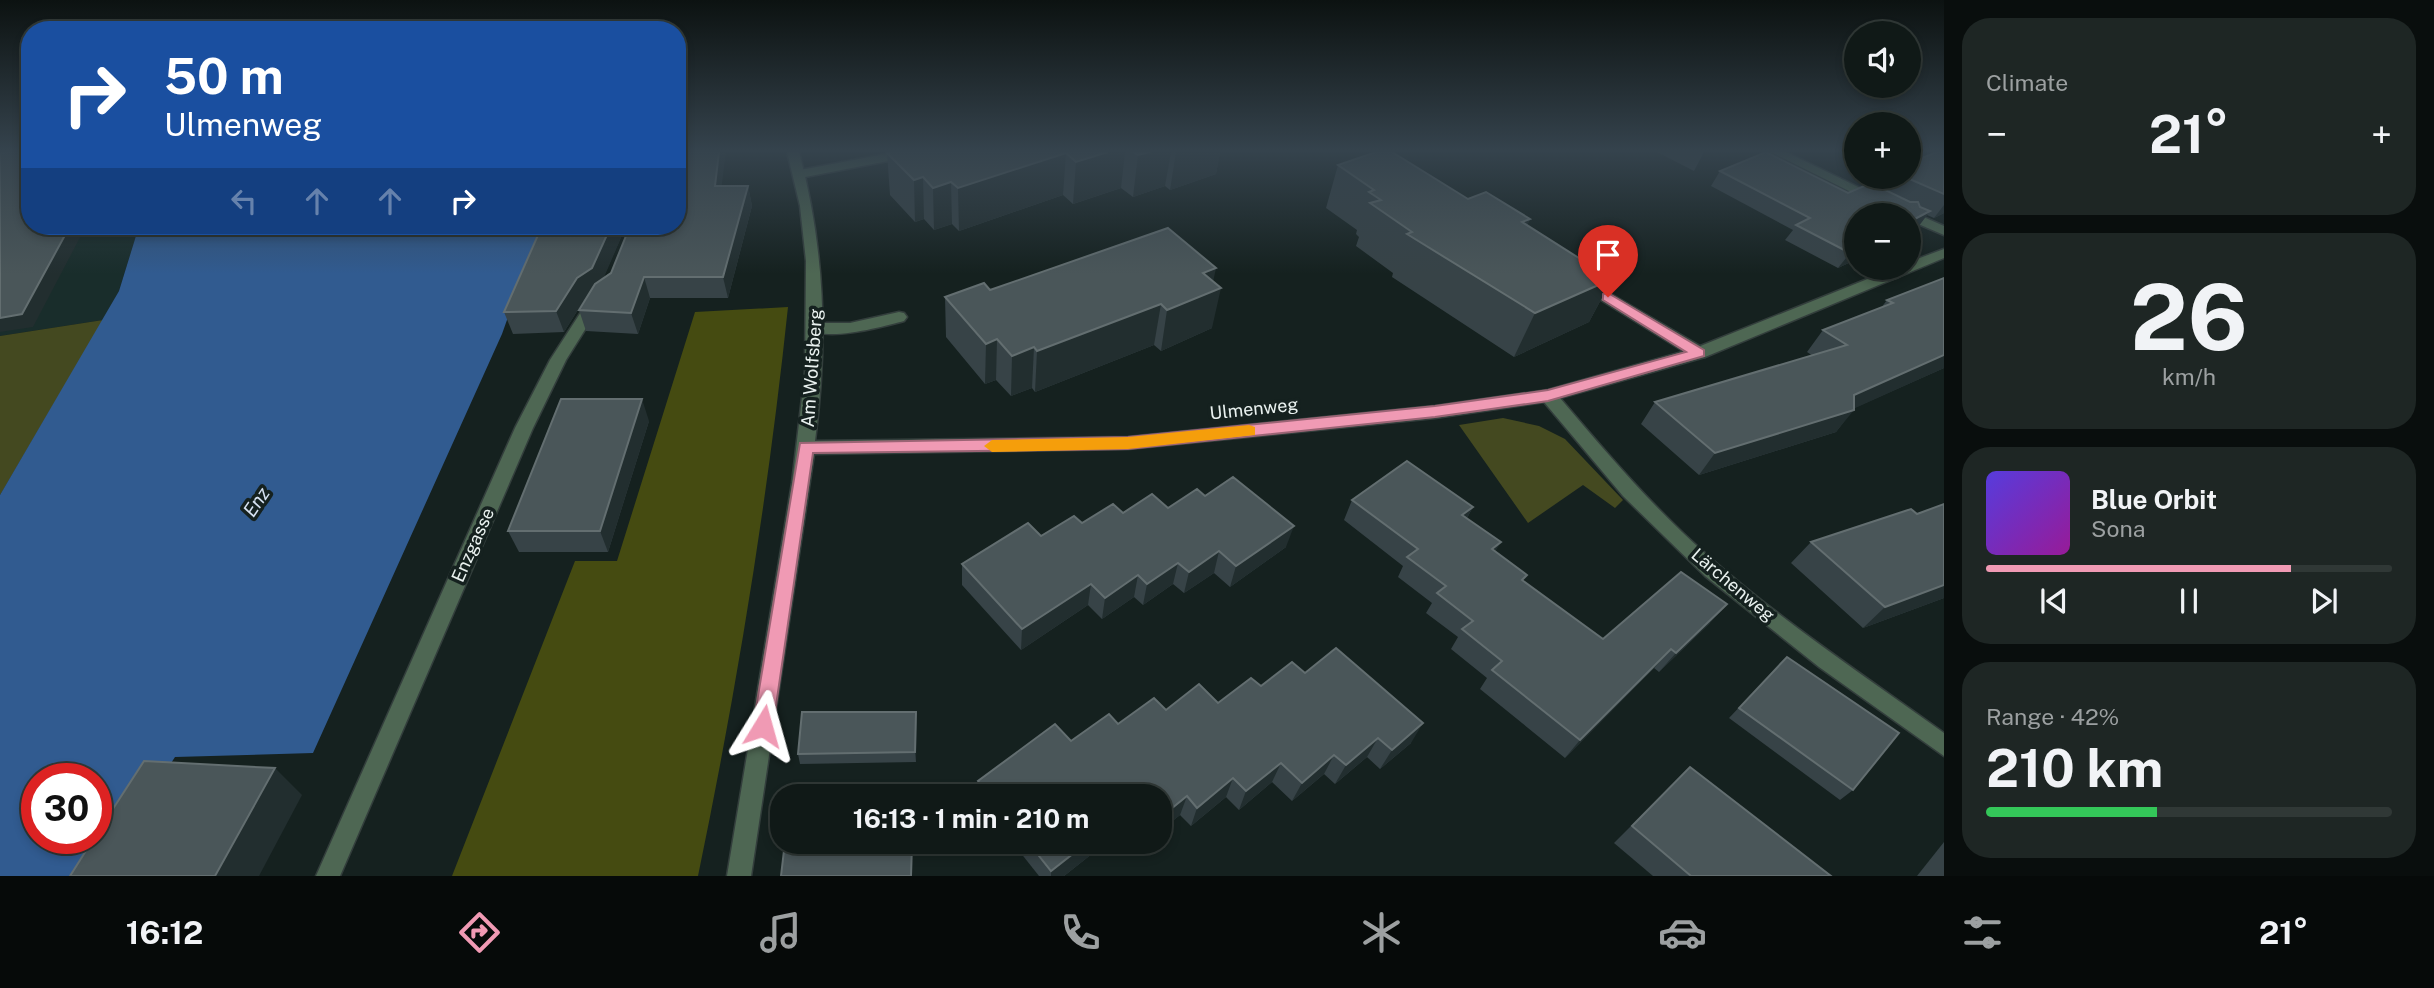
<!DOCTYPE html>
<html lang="en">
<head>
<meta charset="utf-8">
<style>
  :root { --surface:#101917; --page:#1e2624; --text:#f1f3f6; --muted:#9ca0a1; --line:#303836; --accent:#f09ab4 }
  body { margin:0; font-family:"Public Sans",sans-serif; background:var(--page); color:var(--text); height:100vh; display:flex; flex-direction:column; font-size:26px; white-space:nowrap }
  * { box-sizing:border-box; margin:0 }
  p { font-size:23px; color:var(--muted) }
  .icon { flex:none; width:38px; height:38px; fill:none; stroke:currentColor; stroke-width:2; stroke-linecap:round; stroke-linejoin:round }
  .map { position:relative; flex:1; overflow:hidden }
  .drawer { display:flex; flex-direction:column; gap:18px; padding:18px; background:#090e0d; width:490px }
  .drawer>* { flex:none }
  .banner { position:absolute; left:21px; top:21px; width:665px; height:214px; border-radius:28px; box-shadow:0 4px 10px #0003,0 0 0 2px var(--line); background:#1a4fa0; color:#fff; overflow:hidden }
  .controls { position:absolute; left:1844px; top:21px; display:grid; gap:14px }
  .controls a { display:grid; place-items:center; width:77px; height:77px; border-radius:50%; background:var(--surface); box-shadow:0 4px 10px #0003,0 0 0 2px var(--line); font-size:35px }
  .speed { position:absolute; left:21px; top:763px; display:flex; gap:14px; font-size:35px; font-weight:700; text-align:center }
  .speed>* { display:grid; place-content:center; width:91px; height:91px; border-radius:50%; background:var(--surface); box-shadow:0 4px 10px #0003,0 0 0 2px var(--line); line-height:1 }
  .speed .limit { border:10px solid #d22; background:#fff; color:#111 }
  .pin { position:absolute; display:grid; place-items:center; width:60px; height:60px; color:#fff; margin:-72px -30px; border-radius:50% 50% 50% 0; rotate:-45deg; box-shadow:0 0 7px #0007 }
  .pin .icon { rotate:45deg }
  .me { position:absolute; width:77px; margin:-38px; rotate:8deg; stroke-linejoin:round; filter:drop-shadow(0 0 5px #0008) }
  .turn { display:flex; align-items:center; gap:24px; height:147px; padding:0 28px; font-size:32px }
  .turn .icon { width:91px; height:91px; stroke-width:2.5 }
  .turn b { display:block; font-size:49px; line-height:60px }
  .lanes { display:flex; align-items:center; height:66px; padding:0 28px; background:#0003; justify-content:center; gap:35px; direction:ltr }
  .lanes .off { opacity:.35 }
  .big { font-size:52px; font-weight:700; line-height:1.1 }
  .drawer .card { flex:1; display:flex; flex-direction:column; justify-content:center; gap:10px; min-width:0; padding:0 24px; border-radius:28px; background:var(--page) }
  .drawer .dial { align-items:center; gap:0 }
  .dial b { font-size:91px; line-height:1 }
  .song { display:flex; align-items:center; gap:21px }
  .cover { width:84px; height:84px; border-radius:10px; background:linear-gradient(135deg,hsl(250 70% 55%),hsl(300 70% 35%)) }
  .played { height:7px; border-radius:4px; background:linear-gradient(90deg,var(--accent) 75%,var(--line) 75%) }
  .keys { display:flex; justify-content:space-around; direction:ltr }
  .heat { display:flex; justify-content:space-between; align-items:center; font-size:38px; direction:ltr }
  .charge { height:10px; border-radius:5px; background:linear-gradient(90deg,#34c759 42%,var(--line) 0) }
  .trip { position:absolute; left:770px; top:784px; width:402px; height:70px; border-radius:28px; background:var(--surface); box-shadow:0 4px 10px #0003,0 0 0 2px var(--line); font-weight:700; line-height:70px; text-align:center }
  .dock { display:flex; height:112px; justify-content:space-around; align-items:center; background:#060a09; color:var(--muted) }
  .dock .icon { width:49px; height:49px }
  .dock .active { color:var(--accent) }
  .dock b { font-size:32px; color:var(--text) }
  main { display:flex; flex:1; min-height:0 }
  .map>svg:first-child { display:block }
  .built { fill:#192d2b }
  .green { fill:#444920 }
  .forest { fill:#454b11 }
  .water { fill:#315b90; fill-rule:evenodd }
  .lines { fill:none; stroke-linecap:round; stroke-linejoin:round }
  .service-casing { stroke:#333e3c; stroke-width:3 }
  .minor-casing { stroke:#333e3c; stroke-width:3 }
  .service { fill:#4e6753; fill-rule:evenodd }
  .minor { fill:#4e6753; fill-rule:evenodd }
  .wall { fill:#374347 }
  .shaded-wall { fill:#222e2f }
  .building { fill:#4a5659; stroke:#636e70; stroke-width:2 }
  .route { fill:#f09ab4; stroke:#9c6475; stroke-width:2 }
  .slow { fill:#f59e0b }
  .labels { text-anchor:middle; stroke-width:7; stroke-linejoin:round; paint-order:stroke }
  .street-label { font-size:18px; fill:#e9f1ef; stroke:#15211f }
  .water-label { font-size:19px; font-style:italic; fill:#d7e3f3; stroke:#15211f }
</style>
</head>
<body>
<main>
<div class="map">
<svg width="1944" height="876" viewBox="0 0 1944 876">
  <rect width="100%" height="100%" fill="#15211f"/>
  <polygon class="built" points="0,152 30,152 30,226 139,226 119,291 103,320 0,336"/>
  <g class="green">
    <polygon points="103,320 2,492 0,495 0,336"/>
    <polygon points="1503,418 1539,426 1565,439 1623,500 1615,508 1583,485 1528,523 1459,425"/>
  </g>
  <path class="forest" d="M788,307c-20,191 -51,381 -90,569h-246l123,-315h42l78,-249z"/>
  <path class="water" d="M139,226h408l-30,66 -15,42 -189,419 -138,4 -78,119h-97v-381l119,-204zM37,779h59v59h-59z"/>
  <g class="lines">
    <g class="service-casing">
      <g id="service">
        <polygon points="896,152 920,152 914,156 800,178 793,174 800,170"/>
        <polygon points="1585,279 1705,349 1707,353 1705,357 1693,357 1580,287 1577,284 1580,281"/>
        <path d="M899,312l5,1 3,4 -3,4c-19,5 -80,22 -95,7l8,-5h33z"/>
      </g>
    </g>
    <g class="minor-casing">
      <g id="minor">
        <path d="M787,152h12c26,98 29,189 16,289l313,-4 307,-31 113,-16 145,-41 202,-81h14v-6l35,-13v9l-239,99 -145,41c39,46 78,92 122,134 80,76 173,137 262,201v23l-125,-89 -114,-91 -82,-80 -79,-94 -109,16 -307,31 -314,5 -63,422h-24l65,-393 13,-111 1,-111 -6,-55z"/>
        <polygon points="1771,152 1786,152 1885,200 1883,203 1873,203"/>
        <polygon points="1903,208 1944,226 1944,235 1909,220 1909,215 1898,215 1896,212"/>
        <polygon points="595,296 603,301 566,360 533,428 340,876 316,876 515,428 550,360 590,298"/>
      </g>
    </g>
    <use href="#service" class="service"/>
    <use href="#minor" class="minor"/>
  </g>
  <g class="wall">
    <polygon points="891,152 1220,152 1216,174 1170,190 1165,186 1133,197 1121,188 1073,204 1063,195 959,231 952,224 934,230 924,219 915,222 890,195 887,153"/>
    <polygon points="1657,152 1704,152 1694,171"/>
    <polygon points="1944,152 1944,213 1934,218 1927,215 1918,227 1909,231 1909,215 1857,215 1857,259 1838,268 1785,240 1793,230 1711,186 1720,171 1848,193 1879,187 1887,177 1909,177"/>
    <polygon points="1338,165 1468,199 1530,219 1527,225 1612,279 1589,322 1514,357 1392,277 1393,273 1356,246 1359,237 1356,234 1357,230 1326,208"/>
    <polygon points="722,186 748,186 752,206 728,298 650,298 638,334 586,331 579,310 587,298 584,300 564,332 513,334 504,312 542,226 626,226 603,278"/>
    <polygon points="1944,278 1944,368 1854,408 1836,432 1699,475 1641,424 1655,402 1813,356 1807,352 1823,330 1881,308 1887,300"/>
    <polygon points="1213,281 1212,328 1161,351 1154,345 1035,392 1032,388 1011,396 996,380 985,384 946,337 945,297 990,290"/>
    <polygon points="649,421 608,552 519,552 508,531"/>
    <polygon points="1205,496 1286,547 1230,587 1214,573 1184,593 1173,584 1143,605 1134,597 1102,619 1088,605 1021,650 962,585 962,564 1041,536 1082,523 1123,513 1168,508"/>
    <polygon points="1352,500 1473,507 1467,518 1495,552 1523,581 1603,639 1710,623 1659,672 1654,668 1565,758 1480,689 1487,678 1451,649 1458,637 1426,613 1432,603 1398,577 1403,566 1344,520"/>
    <polygon points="1944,504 1944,598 1863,628 1791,563 1811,542 1917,514"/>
    <polygon points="1787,657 1853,790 1840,800 1729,718"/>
    <polygon points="1305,673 1411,743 1380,769 1367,757 1335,784 1324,774 1292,801 1272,782 1239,810 1226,797 1191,826 1180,815 1160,831 1160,796 977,796 978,781 1071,741 1118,724 1166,710 1218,703 1261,686"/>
    <polygon points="916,712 916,762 800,764 798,754"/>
    <polygon points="1690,767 1831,876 1653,876 1614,843"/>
    <polygon points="1012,842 1107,842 1064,876 1039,876"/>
    <polygon points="1944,842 1944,876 1917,876"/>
  </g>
  <g class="shaded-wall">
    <polygon points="719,152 726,152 719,206 715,186"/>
    <polygon points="1108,152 1125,152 1121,188 1073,204 1076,162"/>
    <polygon points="1150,152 1171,152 1165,186 1133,197 1138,155"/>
    <polygon points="1176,152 1220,152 1216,174 1170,190"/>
    <polygon points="1066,153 1063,195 959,231 958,188"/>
    <polygon points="923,177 924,219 915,222 914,180"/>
    <polygon points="951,182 952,224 934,230 933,188"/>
    <polygon points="748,186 752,206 728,298 723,277"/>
    <polygon points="1944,205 1944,213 1934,218"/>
    <polygon points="1930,211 1918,227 1909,231 1909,222"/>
    <polygon points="1530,219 1511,262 1522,222"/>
    <polygon points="70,226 86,226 33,327 0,332 0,318"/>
    <polygon points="611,226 626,226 599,289 584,300 564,332 556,311"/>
    <polygon points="1857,249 1857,259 1838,268 1850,253"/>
    <polygon points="1216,268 1211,292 1221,288 1212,328 1161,351 1167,310 1203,273"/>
    <polygon points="644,277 650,298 638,334 631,313"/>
    <polygon points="1612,279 1589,322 1514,357 1535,313"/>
    <polygon points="1161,304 1154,345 1035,392 1037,351"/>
    <polygon points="997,339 996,380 985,384 986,344"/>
    <polygon points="1034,347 1032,388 1011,396 1012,356"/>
    <polygon points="1944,355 1944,368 1842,414 1854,410 1836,432 1699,475 1715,453 1854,395"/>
    <polygon points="642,399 649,421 608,552 600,531"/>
    <polygon points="1473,507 1462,527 1462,515"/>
    <polygon points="1294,526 1286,547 1230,587 1236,566"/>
    <polygon points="1501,542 1489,562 1492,549"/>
    <polygon points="1219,551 1214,573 1184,593 1189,572"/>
    <polygon points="1178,563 1173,584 1143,605 1147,584"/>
    <polygon points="1138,575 1134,597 1102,619 1105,598"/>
    <polygon points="1091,584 1088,605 1021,650 1022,629"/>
    <polygon points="1944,585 1944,598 1863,628 1885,607"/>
    <polygon points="1727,604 1710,623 1659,672 1676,653"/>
    <polygon points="1671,649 1654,668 1565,758 1580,740"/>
    <polygon points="916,712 917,722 916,762 915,752"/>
    <polygon points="1423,723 1411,743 1380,769 1392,750"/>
    <polygon points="1378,738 1367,757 1335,784 1346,765"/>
    <polygon points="1334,755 1324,774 1292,801 1302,783"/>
    <polygon points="1281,763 1272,782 1239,810 1246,791"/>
    <polygon points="275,768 302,795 259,876 215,876"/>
    <polygon points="1233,778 1226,797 1191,826 1197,808"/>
    <polygon points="1187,796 1180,815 1160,831 1160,818"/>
    <polygon points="912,842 913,842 912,876 911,876"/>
    <polygon points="1088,842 1107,842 1064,876 1051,876 1051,871"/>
  </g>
  <g class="building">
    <polygon points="8,152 30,152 30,226 70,226 22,314 0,318 0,153"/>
    <polygon points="677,152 719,152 715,186 748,186 723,277 644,277 631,313 579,310 595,284 611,273 630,226 677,226"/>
    <polygon points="891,152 1108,152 1076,162 1066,153 958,188 951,182 933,188 923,177 914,180 887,153"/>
    <polygon points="1133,152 1150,152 1138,155"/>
    <polygon points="1376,152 1392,152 1468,199 1486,192 1530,219 1522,222 1612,279 1535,313 1407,234 1412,232 1370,203 1381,200 1369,192 1374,190 1338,165"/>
    <polygon points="1766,152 1848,193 1871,183 1910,202 1918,202 1920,207 1930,211 1909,222 1909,215 1857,215 1857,249 1850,253 1796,225 1810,218 1720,171"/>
    <polygon points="1937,152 1944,152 1944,194 1905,177 1909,177 1909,163"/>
    <polygon points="542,226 611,226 592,268 577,278 556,311 504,312"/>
    <polygon points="1168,228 1216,268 1203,273 1221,288 1167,310 1161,304 1037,351 1034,347 1012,356 997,339 986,344 945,297 984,283 990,290"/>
    <polygon points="1944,278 1944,355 1854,395 1854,410 1715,453 1655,402 1847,345 1823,330 1893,303 1887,300"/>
    <polygon points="561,399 642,399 600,531 508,531"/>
    <polygon points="1407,461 1473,507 1462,515 1501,542 1492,549 1527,575 1522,580 1603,639 1681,572 1727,604 1676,653 1671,649 1580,740 1492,670 1502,661 1462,629 1473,621 1437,593 1446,586 1407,557 1418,549 1352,500"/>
    <polygon points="1233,477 1294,526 1236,566 1219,551 1189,572 1178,563 1147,584 1138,575 1105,598 1091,584 1022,629 962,564 1028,523 1041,536 1074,516 1082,523 1113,504 1123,513 1152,494 1168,508 1197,489 1205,496"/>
    <polygon points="1944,504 1944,585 1885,607 1811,542 1911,509 1917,514"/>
    <polygon points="1336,648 1423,723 1392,750 1378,738 1346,765 1334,755 1302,783 1281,763 1246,791 1233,778 1197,808 1187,796 1160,818 1160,796 990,796 978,781 1055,724 1071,741 1109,714 1118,724 1154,698 1166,710 1199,684 1218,703 1251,678 1261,686 1292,662 1305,673"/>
    <polygon points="1787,657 1899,733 1853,790 1739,708"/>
    <polygon points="802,712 916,712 915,752 798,754"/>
    <polygon points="144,761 275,768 215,876 70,876 94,838 96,838 96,835"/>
    <polygon points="1690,767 1831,876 1691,876 1632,826"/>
    <polygon points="785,842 912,842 911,876 781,876"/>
    <polygon points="1028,842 1088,842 1051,871"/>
  </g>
  <linearGradient id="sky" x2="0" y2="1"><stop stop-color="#0c1211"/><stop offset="0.55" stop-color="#35434d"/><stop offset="1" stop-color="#35434d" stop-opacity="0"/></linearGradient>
  <rect width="1944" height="274" fill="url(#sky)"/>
  <polygon class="route" points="1608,293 1704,350 1704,356 1548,401 1435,417 1128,449 813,453 773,726 770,732 763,735 756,732 753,726 800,443 1128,437 1435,406 1548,390 1686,352 1603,300 1603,294"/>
  <polygon class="slow" points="1249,425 1255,427 1255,435 1128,449 992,452 984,446 992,440 1128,437"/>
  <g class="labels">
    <g class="street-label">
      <text transform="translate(812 368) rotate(-86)" y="6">Am Wolfsberg</text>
      <text transform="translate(1254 409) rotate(-6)" y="6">Ulmenweg</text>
      <text transform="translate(473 545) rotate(-66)" y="6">Enzgasse</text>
      <text transform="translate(1733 585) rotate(40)" y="6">Lärchenweg</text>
    </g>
    <g class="water-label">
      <text transform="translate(256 502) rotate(-56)" y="7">Enz</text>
    </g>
  </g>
</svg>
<div class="controls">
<a><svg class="icon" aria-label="sound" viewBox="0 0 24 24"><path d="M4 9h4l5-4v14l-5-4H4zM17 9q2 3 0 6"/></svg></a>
<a>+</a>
<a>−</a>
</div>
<div class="speed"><div class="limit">30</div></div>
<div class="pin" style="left:1608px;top:297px;background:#d93025"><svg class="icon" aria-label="arrive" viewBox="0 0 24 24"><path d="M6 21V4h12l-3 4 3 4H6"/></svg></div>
<svg class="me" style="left:763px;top:726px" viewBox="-20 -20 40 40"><path d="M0-17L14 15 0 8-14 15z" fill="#f09ab4" stroke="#fff" stroke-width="4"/></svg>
<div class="trip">16:13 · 1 min · 210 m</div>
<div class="banner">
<div class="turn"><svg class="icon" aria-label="right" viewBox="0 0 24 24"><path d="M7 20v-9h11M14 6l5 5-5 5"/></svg><div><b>50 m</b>Ulmenweg</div></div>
<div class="lanes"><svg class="icon off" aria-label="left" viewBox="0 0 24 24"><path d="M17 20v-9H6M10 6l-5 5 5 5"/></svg><svg class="icon off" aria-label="ahead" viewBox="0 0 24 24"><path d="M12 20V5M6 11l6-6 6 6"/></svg><svg class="icon off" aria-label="ahead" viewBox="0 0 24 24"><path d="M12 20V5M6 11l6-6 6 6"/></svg><svg class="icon" aria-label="right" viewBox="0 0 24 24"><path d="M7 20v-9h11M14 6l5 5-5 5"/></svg></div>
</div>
</div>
<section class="drawer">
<div class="card"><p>Climate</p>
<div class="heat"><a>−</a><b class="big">21°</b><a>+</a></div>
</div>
<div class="card dial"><b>26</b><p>km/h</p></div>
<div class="card">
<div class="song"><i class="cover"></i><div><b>Blue Orbit</b><p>Sona</p></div></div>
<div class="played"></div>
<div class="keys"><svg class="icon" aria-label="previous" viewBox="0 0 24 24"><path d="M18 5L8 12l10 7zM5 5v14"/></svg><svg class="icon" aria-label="pause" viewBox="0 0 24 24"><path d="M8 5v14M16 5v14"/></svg><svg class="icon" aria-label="next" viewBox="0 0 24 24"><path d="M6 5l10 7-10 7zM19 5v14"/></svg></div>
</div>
<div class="card"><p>Range · 42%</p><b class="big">210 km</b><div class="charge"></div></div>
</section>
</main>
<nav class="dock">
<b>16:12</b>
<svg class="icon active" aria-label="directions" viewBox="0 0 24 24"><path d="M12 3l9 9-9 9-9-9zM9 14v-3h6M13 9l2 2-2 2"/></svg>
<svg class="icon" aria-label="music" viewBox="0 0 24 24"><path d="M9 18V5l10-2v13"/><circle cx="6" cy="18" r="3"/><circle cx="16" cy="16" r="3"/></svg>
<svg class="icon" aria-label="phone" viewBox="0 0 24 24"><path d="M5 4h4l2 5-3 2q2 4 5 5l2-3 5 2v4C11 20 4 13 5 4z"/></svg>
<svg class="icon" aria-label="climate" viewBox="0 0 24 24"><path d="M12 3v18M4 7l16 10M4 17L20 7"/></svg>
<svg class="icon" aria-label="car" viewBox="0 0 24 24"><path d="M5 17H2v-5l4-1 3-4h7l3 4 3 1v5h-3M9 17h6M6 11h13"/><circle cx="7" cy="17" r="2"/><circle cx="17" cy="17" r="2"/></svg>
<svg class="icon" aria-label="filters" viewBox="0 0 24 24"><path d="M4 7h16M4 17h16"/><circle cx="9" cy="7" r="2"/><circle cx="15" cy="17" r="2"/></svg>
<b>21°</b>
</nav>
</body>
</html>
